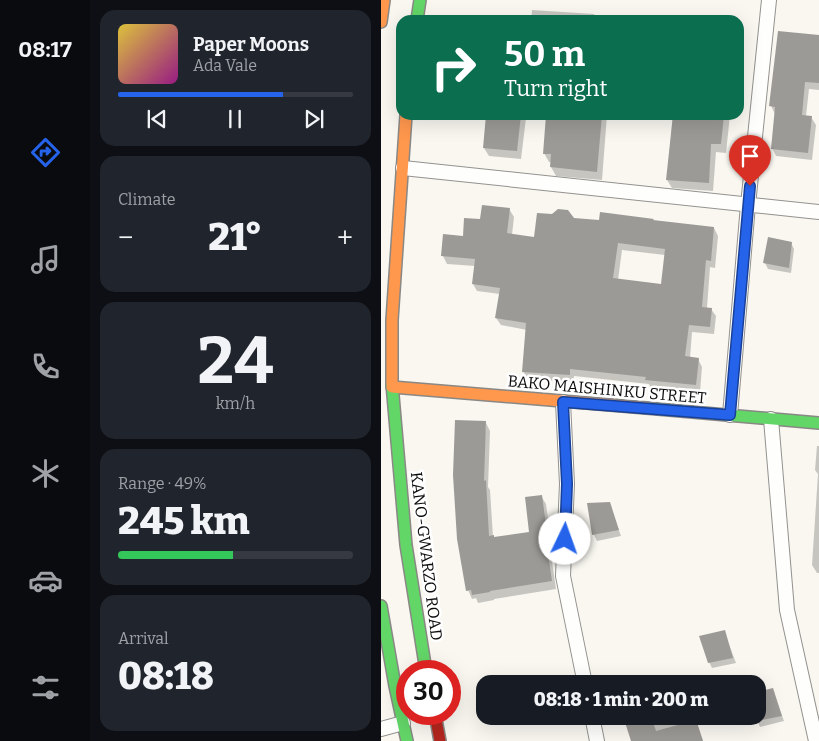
<!DOCTYPE html>
<html lang="en">
<head>
<meta charset="utf-8">
<style>
  :root { --surface:#171b24; --page:#20242c; --text:#f1f3f6; --muted:#9ea1a6; --line:#363941; --accent:#2563eb }
  body { margin:0; font-family:Bitter,serif; background:var(--page); color:var(--text); height:100vh; display:flex; flex-direction:column; font-size:19px; white-space:nowrap }
  * { box-sizing:border-box; margin:0 }
  p { font-size:16px; color:var(--muted) }
  .icon { flex:none; width:28px; height:28px; fill:none; stroke:currentColor; stroke-width:2; stroke-linecap:round; stroke-linejoin:round }
  .map { position:relative; flex:1; overflow:hidden }
  .details { display:flex; flex-direction:column; gap:10px; padding:10px; background:#0d0f14; width:291px }
  .details>* { flex:none }
  .hud { position:absolute; left:15px; top:15px; width:348px; height:105px; border-radius:15px; box-shadow:0 5px 20px #0002; background:#0b6e4f; color:#fff; overflow:hidden }
  .speed { position:absolute; left:15px; top:660px; display:flex; gap:10px; font-size:25px; font-weight:700; text-align:center }
  .speed>* { display:grid; place-content:center; width:65px; height:65px; border-radius:50%; background:var(--surface); box-shadow:0 5px 20px #0002; line-height:1 }
  .speed .limit { border:8px solid #d22; background:#fff; color:#111 }
  .pin { position:absolute; display:grid; place-items:center; width:42px; height:42px; color:#fff; margin:-51px -21px; border-radius:50% 50% 50% 0; rotate:-45deg; box-shadow:0 0 5px #0007 }
  .pin .icon { rotate:45deg }
  .me { position:absolute; width:55px; margin:-28px; rotate:3deg; stroke-linejoin:round; filter:drop-shadow(0 0 4px #0008) }
  .turn { display:flex; align-items:center; gap:18px; height:105px; padding:0 25px; font-size:22px }
  .turn .icon { width:65px; height:65px; stroke-width:2.5 }
  .turn b { display:block; font-size:35px; line-height:42px }
  .big { font-size:38px; font-weight:800; line-height:1.1 }
  .details .widget { flex:1; display:flex; flex-direction:column; justify-content:center; gap:8px; min-width:0; padding:0 18px; border-radius:15px; background:var(--page) }
  .details .dial { align-items:center; gap:0 }
  .dial b { font-size:65px; line-height:1 }
  .song { display:flex; align-items:center; gap:15px }
  .cover { width:60px; height:60px; border-radius:8px; background:linear-gradient(135deg,hsl(50 70% 55%),hsl(310 70% 35%)) }
  .played { height:5px; border-radius:2px; background:linear-gradient(90deg,var(--accent) 70%,var(--line) 70%) }
  .keys { display:flex; justify-content:space-around; direction:ltr }
  .heat { display:flex; justify-content:space-between; align-items:center; font-size:28px; direction:ltr }
  .charge { height:8px; border-radius:4px; background:linear-gradient(90deg,#34c759 49%,var(--line) 0) }
  .trip { position:absolute; left:95px; top:675px; width:290px; height:50px; border-radius:15px; background:var(--surface); box-shadow:0 5px 20px #0002; font-weight:800; line-height:50px; text-align:center }
  main { display:flex; flex:1; min-height:0 }
  .dock { display:flex; flex-direction:column; width:90px; justify-content:space-around; align-items:center; background:#090b0e; color:var(--muted) }
  .dock .icon { width:35px; height:35px }
  .dock .selected { color:var(--accent) }
  .dock b { font-size:22px; color:var(--text) }
  .map>svg:first-child { display:block }
  .shadow { fill:#0003; fill-rule:evenodd }
  .building { fill:#9c9a96; fill-rule:evenodd }
  .lines { fill:none; stroke-linecap:round; stroke-linejoin:round }
  .street-casing { stroke:#93928f; stroke-width:16 }
  .fast-casing { stroke:#898885; stroke-width:14 }
  .slow-casing { stroke:#898885; stroke-width:14 }
  .jam-casing { stroke:#898885; stroke-width:14 }
  .street { stroke:#fefefd; stroke-width:14 }
  .fast { stroke:#63d668; stroke-width:11 }
  .slow { stroke:#ff974d; stroke-width:11 }
  .jam { stroke:#b3261e; stroke-width:11 }
  .route-casing { stroke:#184099; stroke-width:12 }
  .route { stroke:#2563eb; stroke-width:9 }
  .labels { text-anchor:middle; stroke-width:5; stroke-linejoin:round; paint-order:stroke }
  .street-label { font-size:16px; fill:#0c0c0c; stroke:#fff }
</style>
</head>
<body>
<main>
<nav class="dock">
<b>08:17</b>
<svg class="icon selected" aria-label="directions" viewBox="0 0 24 24"><path d="M12 3l9 9-9 9-9-9zM9 14v-3h6M13 9l2 2-2 2"/></svg>
<svg class="icon" aria-label="music" viewBox="0 0 24 24"><path d="M9 18V5l10-2v13"/><circle cx="6" cy="18" r="3"/><circle cx="16" cy="16" r="3"/></svg>
<svg class="icon" aria-label="phone" viewBox="0 0 24 24"><path d="M5 4h4l2 5-3 2q2 4 5 5l2-3 5 2v4C11 20 4 13 5 4z"/></svg>
<svg class="icon" aria-label="climate" viewBox="0 0 24 24"><path d="M12 3v18M4 7l16 10M4 17L20 7"/></svg>
<svg class="icon" aria-label="car" viewBox="0 0 24 24"><path d="M5 17H2v-5l4-1 3-4h7l3 4 3 1v5h-3M9 17h6M6 11h13"/><circle cx="7" cy="17" r="2"/><circle cx="17" cy="17" r="2"/></svg>
<svg class="icon" aria-label="filters" viewBox="0 0 24 24"><path d="M4 7h16M4 17h16"/><circle cx="9" cy="7" r="2"/><circle cx="15" cy="17" r="2"/></svg>
</nav>
<section class="details">
<div class="widget">
<div class="song"><i class="cover"></i><div><b>Paper Moons</b><p>Ada Vale</p></div></div>
<div class="played"></div>
<div class="keys"><svg class="icon" aria-label="previous" viewBox="0 0 24 24"><path d="M18 5L8 12l10 7zM5 5v14"/></svg><svg class="icon" aria-label="pause" viewBox="0 0 24 24"><path d="M8 5v14M16 5v14"/></svg><svg class="icon" aria-label="next" viewBox="0 0 24 24"><path d="M6 5l10 7-10 7zM19 5v14"/></svg></div>
</div>
<div class="widget"><p>Climate</p>
<div class="heat"><a>−</a><b class="big">21°</b><a>+</a></div>
</div>
<div class="widget dial"><b>24</b><p>km/h</p></div>
<div class="widget"><p>Range · 49%</p><b class="big">245 km</b><div class="charge"></div></div>
<div class="widget"><p>Arrival</p><b class="big">08:18</b></div>
</section>
<div class="map">
<svg width="438" height="741" viewBox="0 0 438 741">
  <rect width="100%" height="100%" fill="#f9f7f0"/>
  <g class="shadow">
    <polygon points="151,10 213,14 216,20 150,20"/>
    <polygon points="299,18 311,19 311,20 299,20"/>
    <polygon points="243,19 262,20 243,20"/>
    <polygon points="438,37 438,90 428,89 425,116 430,117 435,125 431,160 395,156 391,148 394,114 390,106"/>
    <polygon points="106,115 226,115 221,180 175,176 170,167 171,162 168,162 163,153 166,120 145,118 140,159 108,156 103,148"/>
    <polygon points="292,115 349,115 345,153 335,152 332,191 291,188 286,180"/>
    <path d="M128,209l5,8 -2,18 24,3 38,-19 26,3 53,-2 1,2 60,6 4,8 -3,32 -5,-1 -3,41 4,1 5,7 -2,18 -22,-2 -2,26 8,1 4,8 -2,25 -49,-4 -2,-4 -75,-8 -1,7 -45,-4 -5,-8 4,-41 -26,-5 -5,-7 4,-24 -23,-3 -4,-7 2,-18 -28,-2 -4,-8 38,-36zM241,250l43,5 -3,31 -44,-6z"/>
    <polygon points="410,243 413,249 410,273 387,269 384,263"/>
    <polygon points="105,423 109,431 107,487 109,490 112,537 113,538 150,533 160,496 165,504 169,533 167,534 175,589 113,599 113,600 97,603 95,598 91,599 87,590"/>
    <polygon points="436,446 438,446 438,573 436,573 431,565 437,474 434,470"/>
    <polygon points="228,503 240,536 216,541 213,535 208,504"/>
    <polygon points="343,631 355,663 331,668 328,662"/>
    <polygon points="305,680 307,684 293,684"/>
    <polygon points="391,689 403,721 379,727 374,716 376,716"/>
    <polygon points="243,716 314,716 322,741 251,741"/>
  </g>
  <g class="building">
    <polygon points="397,31 438,35 438,83 424,82 421,115 431,116 427,153 390,149 394,107 388,106"/>
    <polygon points="105,115 140,115 136,151 102,148"/>
    <polygon points="165,115 221,115 216,172 169,167 170,154 162,154"/>
    <polygon points="292,115 343,115 340,144 330,144 328,183 285,180"/>
    <path d="M101,205l28,3 -3,25 27,4 3,-24 15,1 6,-5 10,1 6,8 25,2 1,-8 54,7 -1,1 61,7 -3,34 -5,-1 -4,47 10,1 -2,19 -21,-2 -4,31 14,2 -3,27 -51,-5 1,-3 -76,-8v6l-48,-3 4,-49 -31,-5 5,-30 -28,-4 3,-25 -34,-3 2,-22 20,2 1,-18 16,1zM237,243l47,6 -4,35 -48,-6z"/>
    <polygon points="387,237 411,242 408,268 382,263"/>
    <polygon points="74,420 105,421 103,481 105,480 108,536 113,535 113,537 148,532 144,497 161,495 165,525 163,525 171,581 109,591 109,592 91,595 90,590 85,591 76,539 72,475"/>
    <polygon points="229,502 238,530 211,535 206,503"/>
    <polygon points="344,630 352,658 327,663 318,636"/>
    <polygon points="392,688 401,716 376,721 376,692"/>
    <polygon points="242,716 270,716 275,731 315,720 322,741 250,741"/>
  </g>
  <g class="lines">
    <g class="street-casing">
      <g id="street">
        <polyline points="22,168 438,212"/>
        <polyline points="182,402 186,484 182,576 204,684"/>
        <polyline points="349,415 367,205 388,0"/>
        <polyline points="390,419 406,610 435,741"/>
        <polyline points="211,716 216,741"/>
        <polyline points="0,729 22,723"/>
      </g>
    </g>
    <g class="fast-casing">
      <g id="fast">
        <polyline points="36,20 39,0"/>
        <polyline points="11,384 25,545 45,671"/>
        <polyline points="265,408 438,423"/>
        <polyline points="0,606 14,686 26,741"/>
      </g>
    </g>
    <g class="slow-casing">
      <g id="slow">
        <polyline points="0,22 3,0"/>
        <polyline points="11,384 11,320 25,115"/>
        <polyline points="11,387 265,408"/>
      </g>
    </g>
    <g class="jam-casing">
      <polyline id="jam" points="54,714 59,741"/>
    </g>
    <use href="#street" class="street"/>
    <use href="#fast" class="fast"/>
    <use href="#slow" class="slow"/>
    <use href="#jam" class="jam"/>
  </g>
  <g class="lines">
    <g class="route-casing">
      <polyline id="route" points="184,539 186,484 182,402 349,415 369,186"/>
    </g>
    <use href="#route" class="route"/>
  </g>
  <g class="labels">
    <g class="street-label">
      <text transform="translate(226 389) rotate(5)" y="6">BAKO MAISHINKU STREET</text>
      <text transform="translate(46 556) rotate(83)" y="6">KANO-GWARZO ROAD</text>
    </g>
  </g>
</svg>
<div class="speed"><div class="limit">30</div></div>
<div class="pin" style="left:369px;top:186px;background:#d93025"><svg class="icon" aria-label="arrive" viewBox="0 0 24 24"><path d="M6 21V4h12l-3 4 3 4H6"/></svg></div>
<svg class="me" style="left:184px;top:539px" viewBox="-20 -20 40 40"><circle r="19" fill="#fff"/><path d="M0-13L10 11 0 6-10 11z" fill="#2563eb"/></svg>
<div class="trip">08:18 · 1 min · 200 m</div>
<div class="hud">
<div class="turn"><svg class="icon" aria-label="right" viewBox="0 0 24 24"><path d="M7 20v-9h11M14 6l5 5-5 5"/></svg><div><b>50 m</b>Turn right</div></div>
</div>
</div>
</main>
</body>
</html>
